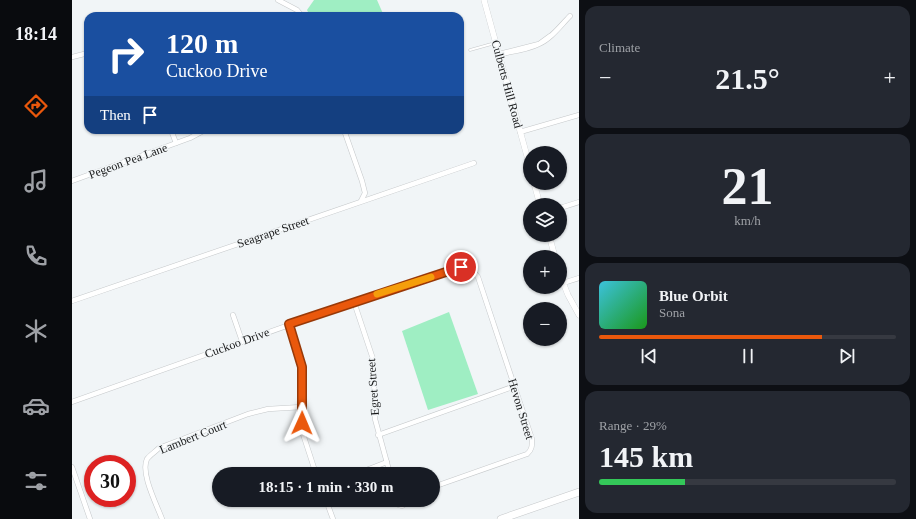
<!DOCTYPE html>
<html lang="en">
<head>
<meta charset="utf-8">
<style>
  :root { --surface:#171b24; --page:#242831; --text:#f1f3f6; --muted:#9ea1a6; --line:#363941; --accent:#ea580c }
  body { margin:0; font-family:"Times New Roman",serif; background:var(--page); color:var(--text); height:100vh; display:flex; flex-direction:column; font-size:15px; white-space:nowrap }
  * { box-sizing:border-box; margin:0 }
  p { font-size:13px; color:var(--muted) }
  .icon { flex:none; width:22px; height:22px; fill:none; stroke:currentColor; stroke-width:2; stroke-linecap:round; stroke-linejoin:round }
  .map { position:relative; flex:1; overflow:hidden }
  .details { display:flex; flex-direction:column; gap:6px; padding:6px; background:#0d0f14; width:337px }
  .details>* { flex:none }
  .banner { position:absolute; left:12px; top:12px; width:380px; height:122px; border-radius:12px; box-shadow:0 1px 3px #0004; background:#1a4fa0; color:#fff; overflow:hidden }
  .buttons { position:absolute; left:451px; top:146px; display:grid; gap:8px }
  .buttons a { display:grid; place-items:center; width:44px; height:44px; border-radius:50%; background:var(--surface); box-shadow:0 1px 3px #0004; font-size:20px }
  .speed { position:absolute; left:12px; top:455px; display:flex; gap:8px; font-size:20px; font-weight:700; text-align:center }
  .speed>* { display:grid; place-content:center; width:52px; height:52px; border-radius:50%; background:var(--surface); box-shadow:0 1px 3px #0004; line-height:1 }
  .speed .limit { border:6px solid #d22; background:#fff; color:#111 }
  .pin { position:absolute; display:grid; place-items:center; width:34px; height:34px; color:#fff; margin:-17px; border:2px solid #fff; border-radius:50%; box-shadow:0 1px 4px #0007 }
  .me { position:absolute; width:44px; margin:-22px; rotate:1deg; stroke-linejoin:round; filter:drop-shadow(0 0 3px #0008) }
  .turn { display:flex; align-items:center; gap:14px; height:84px; padding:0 16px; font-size:18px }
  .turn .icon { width:52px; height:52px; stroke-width:2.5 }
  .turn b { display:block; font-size:28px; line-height:34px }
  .then { display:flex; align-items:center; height:38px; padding:0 16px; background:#0003; gap:8px; font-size:15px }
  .big { font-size:30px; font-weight:600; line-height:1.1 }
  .details .widget { flex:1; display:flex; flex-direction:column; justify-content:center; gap:6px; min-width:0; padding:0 14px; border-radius:12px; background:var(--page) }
  .details .dial { align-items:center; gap:0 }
  .dial b { font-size:52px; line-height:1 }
  .song { display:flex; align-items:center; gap:12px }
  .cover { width:48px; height:48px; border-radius:6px; background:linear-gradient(135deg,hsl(190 70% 55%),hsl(120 70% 35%)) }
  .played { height:4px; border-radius:2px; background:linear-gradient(90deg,var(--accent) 75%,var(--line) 75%) }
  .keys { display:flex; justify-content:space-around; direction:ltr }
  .heat { display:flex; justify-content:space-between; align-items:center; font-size:22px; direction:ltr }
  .charge { height:6px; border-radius:3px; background:linear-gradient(90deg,#34c759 29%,var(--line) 0) }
  .trip { position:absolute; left:140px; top:467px; width:228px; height:40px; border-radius:20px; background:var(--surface); box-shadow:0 1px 3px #0004; font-weight:600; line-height:40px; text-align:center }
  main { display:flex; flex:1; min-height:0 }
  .tab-bar { display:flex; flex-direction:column; width:72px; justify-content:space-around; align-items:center; background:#090b0e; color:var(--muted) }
  .tab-bar .icon { width:28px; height:28px }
  .tab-bar .selected { color:var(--accent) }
  .tab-bar b { font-size:18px; color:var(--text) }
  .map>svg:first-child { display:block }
  .green { fill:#9feec3 }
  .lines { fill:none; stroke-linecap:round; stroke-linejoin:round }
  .service-casing { stroke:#c5c8ca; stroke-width:3 }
  .minor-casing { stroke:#c5c8ca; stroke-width:5.5 }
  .tertiary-casing { stroke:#c5c8ca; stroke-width:6 }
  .trunk-casing { stroke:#c5c8ca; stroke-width:8 }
  .service { stroke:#fff; stroke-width:2 }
  .minor { stroke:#fff; stroke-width:4.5 }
  .tertiary { stroke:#fff; stroke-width:5.5 }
  .trunk { stroke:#fff; stroke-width:7 }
  .route-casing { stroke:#983908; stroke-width:10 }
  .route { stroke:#ea580c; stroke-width:7 }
  .slow { stroke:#f59e0b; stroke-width:7 }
  .labels { text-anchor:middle; stroke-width:3; stroke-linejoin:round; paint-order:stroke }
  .street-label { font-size:12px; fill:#18191a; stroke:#f1f5f7 }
</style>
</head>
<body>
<main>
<nav class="tab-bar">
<b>18:14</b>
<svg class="icon selected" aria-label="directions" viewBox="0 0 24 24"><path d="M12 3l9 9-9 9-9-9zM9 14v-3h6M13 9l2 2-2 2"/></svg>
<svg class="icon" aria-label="music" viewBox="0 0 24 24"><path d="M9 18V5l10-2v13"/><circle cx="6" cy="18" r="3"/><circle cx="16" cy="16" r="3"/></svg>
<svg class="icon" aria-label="phone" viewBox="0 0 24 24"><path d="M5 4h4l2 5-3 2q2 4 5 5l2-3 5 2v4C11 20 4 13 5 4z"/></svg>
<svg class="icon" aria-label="climate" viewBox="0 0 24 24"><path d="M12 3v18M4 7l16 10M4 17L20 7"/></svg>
<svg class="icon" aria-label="car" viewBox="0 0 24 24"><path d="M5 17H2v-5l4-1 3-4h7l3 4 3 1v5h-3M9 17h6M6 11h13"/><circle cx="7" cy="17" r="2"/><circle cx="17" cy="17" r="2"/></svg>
<svg class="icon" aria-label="filters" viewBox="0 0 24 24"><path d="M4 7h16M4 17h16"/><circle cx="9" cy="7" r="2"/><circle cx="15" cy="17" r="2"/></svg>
</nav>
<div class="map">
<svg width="507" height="519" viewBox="0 0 507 519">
  <rect width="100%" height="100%" fill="#f1f5f7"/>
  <g class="green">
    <polygon points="242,0 305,0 312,16 238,16 235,10"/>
    <polygon points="377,312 406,394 356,410 330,331"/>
  </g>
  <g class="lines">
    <g class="service-casing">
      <polyline id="service" points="398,50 423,43"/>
    </g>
    <g class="minor-casing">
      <g id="minor">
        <polyline points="206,0 225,10 230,16"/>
        <path d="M478,36l-11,8 -40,10c13,-2 28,-4 40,-10 12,-5 22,-19 31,-28"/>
        <polyline points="0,57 16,53"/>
        <polyline points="99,130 104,143"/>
        <polyline points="272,130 290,181 293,193 289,201"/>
        <polyline points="448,132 507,115"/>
        <polyline points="0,181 118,138 133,130"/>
        <polyline points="488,208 507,202"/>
        <polyline points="491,283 507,278"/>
        <polyline points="0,301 402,163"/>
        <polyline points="282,302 301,359 303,419 318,474"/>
        <polyline points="161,315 170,341"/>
        <polyline points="217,324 230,367 229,423 231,434 244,474"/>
        <path d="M0,402l282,-100 107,-35 10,2 7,8 54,162c0,7 0,11 -5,15l-94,33"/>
        <polyline points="306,435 443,386"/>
        <polyline points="0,467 18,519"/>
        <polyline points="284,474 315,462"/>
        <polyline points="254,500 261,519"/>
        <polyline points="320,500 321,503 330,506 340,500"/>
        <path d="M90,519c-5,-14 -22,-46 -15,-60 3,-4 8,-7 12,-11l89,-34 20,-5 34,-2"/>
      </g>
    </g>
    <g class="tertiary-casing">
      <g id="tertiary">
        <polyline points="412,0 458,167"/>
        <polyline points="462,183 468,205"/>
        <polyline points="477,235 483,257"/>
        <polyline points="488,275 496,295 507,315"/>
      </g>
    </g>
    <g class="trunk-casing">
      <polyline id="trunk" points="429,519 507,492"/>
    </g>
    <use href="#service" class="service"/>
    <use href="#minor" class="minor"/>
    <use href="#tertiary" class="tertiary"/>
    <use href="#trunk" class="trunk"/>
  </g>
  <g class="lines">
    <g class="route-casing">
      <polyline id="route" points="230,423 230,367 217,324 389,267"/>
    </g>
    <use href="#route" class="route"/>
    <polyline class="slow" points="305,294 359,277"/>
  </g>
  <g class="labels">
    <g class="street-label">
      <text transform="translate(435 84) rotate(75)" y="4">Culberts Hill Road</text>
      <text transform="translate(56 161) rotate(-20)" y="4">Pegeon Pea Lane</text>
      <text transform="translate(201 232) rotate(-19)" y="4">Seagrape Street</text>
      <text transform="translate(165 343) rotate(-20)" y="4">Cuckoo Drive</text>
      <text transform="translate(301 387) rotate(-94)" y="4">Egret Street</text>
      <text transform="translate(449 409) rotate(73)" y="4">Hevon Street</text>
      <text transform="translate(121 437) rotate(-22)" y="4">Lambert Court</text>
    </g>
  </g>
</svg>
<div class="buttons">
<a><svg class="icon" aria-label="search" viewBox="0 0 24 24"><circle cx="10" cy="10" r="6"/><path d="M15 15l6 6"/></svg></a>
<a><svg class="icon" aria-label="layers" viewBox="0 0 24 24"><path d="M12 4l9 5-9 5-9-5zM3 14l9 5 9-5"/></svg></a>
<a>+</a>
<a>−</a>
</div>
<div class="speed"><div class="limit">30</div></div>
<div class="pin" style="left:389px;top:267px;background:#d93025"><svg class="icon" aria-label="arrive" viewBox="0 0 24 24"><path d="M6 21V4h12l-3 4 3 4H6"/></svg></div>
<svg class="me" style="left:230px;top:423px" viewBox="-20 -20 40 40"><path d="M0-17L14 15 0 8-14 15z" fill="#ea580c" stroke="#fff" stroke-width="4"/></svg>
<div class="trip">18:15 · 1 min · 330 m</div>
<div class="banner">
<div class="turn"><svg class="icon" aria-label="right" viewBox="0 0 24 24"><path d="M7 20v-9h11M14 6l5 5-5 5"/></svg><div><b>120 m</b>Cuckoo Drive</div></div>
<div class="then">Then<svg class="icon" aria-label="arrive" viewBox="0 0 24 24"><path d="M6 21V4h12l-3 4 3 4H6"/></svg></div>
</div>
</div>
<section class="details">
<div class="widget"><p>Climate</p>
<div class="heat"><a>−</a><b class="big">21.5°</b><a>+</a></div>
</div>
<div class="widget dial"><b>21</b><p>km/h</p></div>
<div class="widget">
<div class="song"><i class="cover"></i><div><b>Blue Orbit</b><p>Sona</p></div></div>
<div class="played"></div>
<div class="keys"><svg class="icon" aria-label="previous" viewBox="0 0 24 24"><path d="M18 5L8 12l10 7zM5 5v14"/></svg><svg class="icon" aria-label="pause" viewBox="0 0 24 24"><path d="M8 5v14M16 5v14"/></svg><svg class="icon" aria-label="next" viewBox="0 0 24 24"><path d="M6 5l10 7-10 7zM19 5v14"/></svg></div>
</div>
<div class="widget"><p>Range · 29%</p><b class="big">145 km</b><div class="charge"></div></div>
</section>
</main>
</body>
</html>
